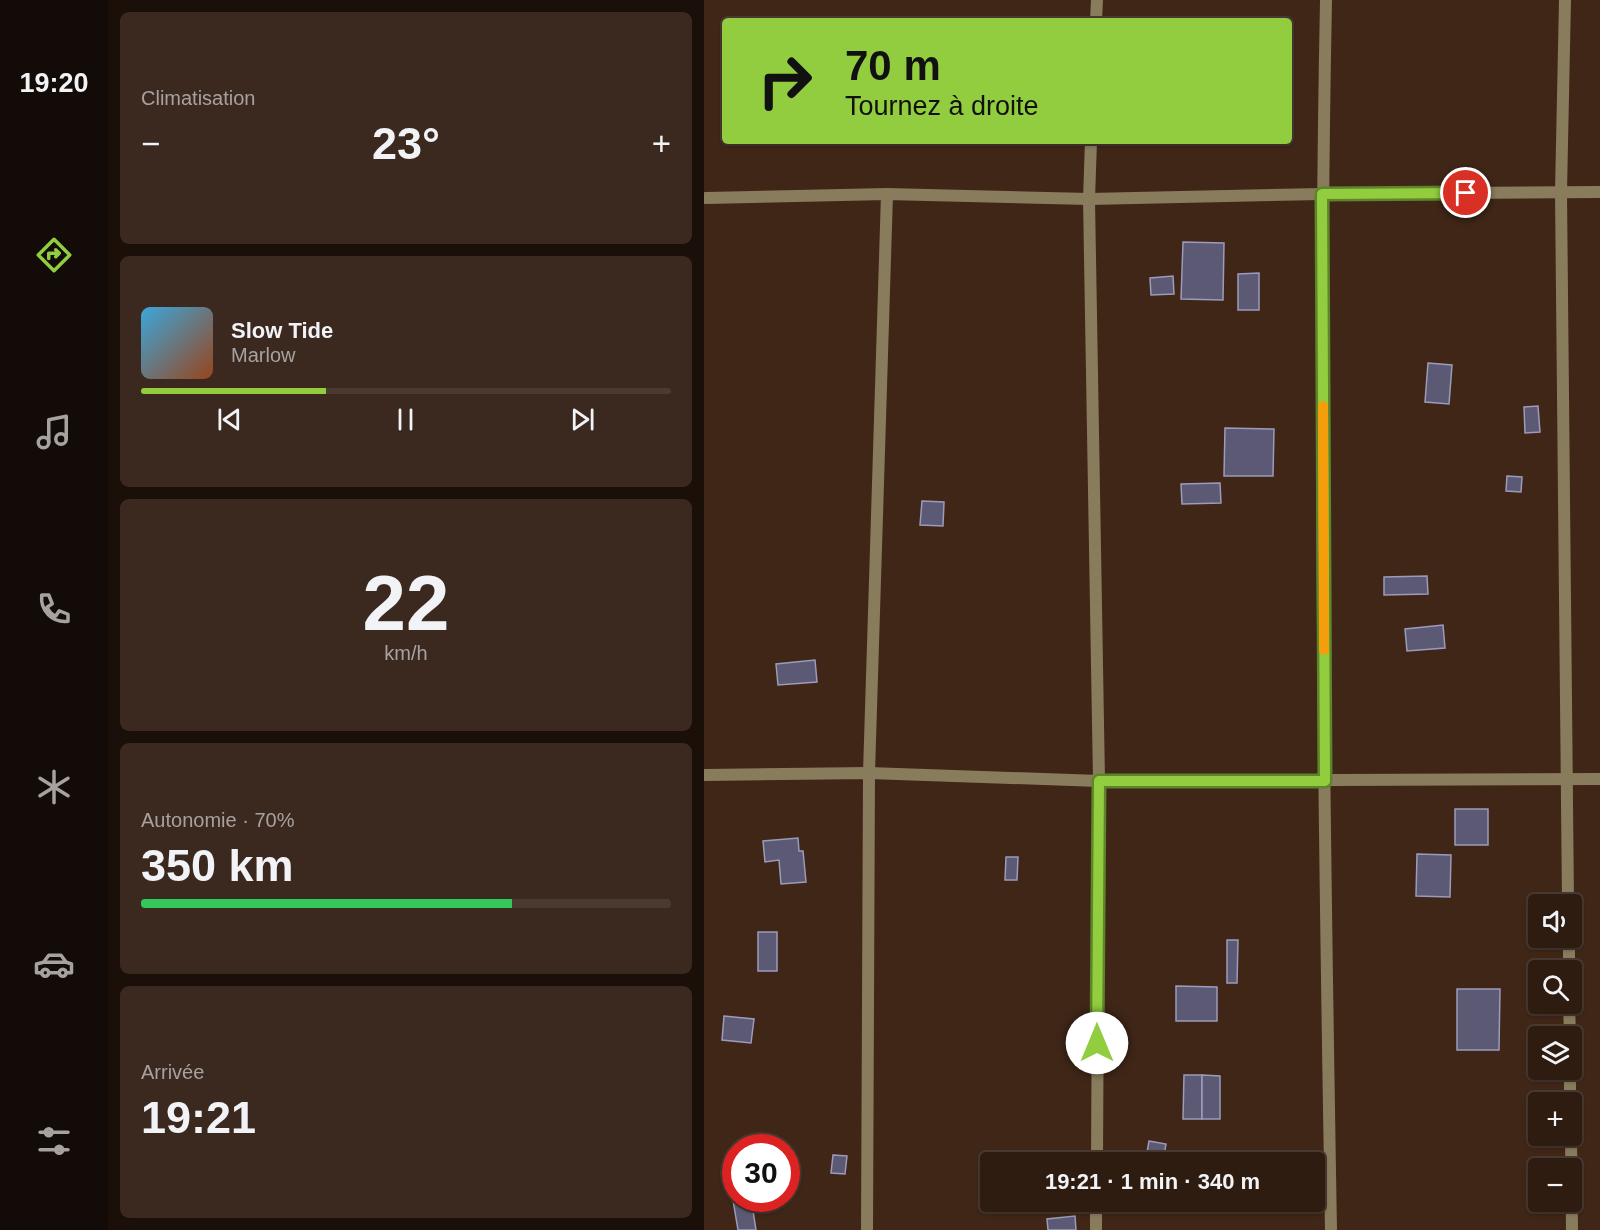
<!DOCTYPE html>
<html lang="fr">
<head>
<meta charset="utf-8">
<style>
  :root { --surface:#2f1c11; --page:#3b291f; --text:#f1f3f6; --muted:#a7a19f; --line:#4a3a31; --accent:#91cd3f }
  body { margin:0; font-family:Helvetica,sans-serif; background:var(--page); color:var(--text); height:100vh; display:flex; flex-direction:column; font-size:22px; white-space:nowrap }
  * { box-sizing:border-box; margin:0 }
  p { font-size:20px; color:var(--muted) }
  .icon { flex:none; width:33px; height:33px; fill:none; stroke:currentColor; stroke-width:2; stroke-linecap:round; stroke-linejoin:round }
  .map { position:relative; flex:1; overflow:hidden }
  .sheet { display:flex; flex-direction:column; gap:12px; padding:12px; background:#1a0f09; width:596px }
  .sheet>* { flex:none }
  .hud { position:absolute; left:18px; top:18px; width:570px; height:126px; border-radius:6px; box-shadow:0 2px 4px #0004,0 0 0 2px var(--line); background:#91cd3f; color:#111; overflow:hidden }
  .controls { position:absolute; left:824px; top:894px; display:grid; gap:12px }
  .controls a { display:grid; place-items:center; width:54px; height:54px; border-radius:6px; background:var(--surface); box-shadow:0 2px 4px #0004,0 0 0 2px var(--line); font-size:30px }
  .speed { position:absolute; left:18px; top:1134px; display:flex; gap:12px; font-size:30px; font-weight:700; text-align:center }
  .speed>* { display:grid; place-content:center; width:78px; height:78px; border-radius:50%; background:var(--surface); box-shadow:0 2px 4px #0004,0 0 0 2px var(--line); line-height:1 }
  .speed .limit { border:9px solid #d22; background:#fff; color:#111 }
  .pin { position:absolute; display:grid; place-items:center; width:51px; height:51px; color:#fff; margin:-26px; border:3px solid #fff; border-radius:50%; box-shadow:0 2px 6px #0007 }
  .me { position:absolute; width:66px; margin:-33px; rotate:0deg; stroke-linejoin:round; filter:drop-shadow(0 0 4px #0008) }
  .turn { display:flex; align-items:center; gap:21px; height:126px; padding:0 24px; font-size:27px }
  .turn .icon { width:78px; height:78px; stroke-width:2.5 }
  .turn b { display:block; font-size:42px; line-height:51px }
  .big { font-size:45px; font-weight:700; line-height:1.1 }
  .sheet .card { flex:1; display:flex; flex-direction:column; justify-content:center; gap:9px; min-width:0; padding:0 21px; border-radius:9px; background:var(--page) }
  .sheet .dial { align-items:center; gap:0 }
  .dial b { font-size:78px; line-height:1 }
  .song { display:flex; align-items:center; gap:18px }
  .cover { width:72px; height:72px; border-radius:9px; background:linear-gradient(135deg,hsl(200 70% 55%),hsl(20 70% 35%)) }
  .played { height:6px; border-radius:3px; background:linear-gradient(90deg,var(--accent) 35%,var(--line) 35%) }
  .keys { display:flex; justify-content:space-around; direction:ltr }
  .heat { display:flex; justify-content:space-between; align-items:center; font-size:33px; direction:ltr }
  .charge { height:9px; border-radius:4px; background:linear-gradient(90deg,#34c759 70%,var(--line) 0) }
  .trip { position:absolute; left:276px; top:1152px; width:345px; height:60px; border-radius:6px; background:var(--surface); box-shadow:0 2px 4px #0004,0 0 0 2px var(--line); font-weight:700; line-height:60px; text-align:center }
  main { display:flex; flex:1; min-height:0 }
  .tab-bar { display:flex; flex-direction:column; width:108px; justify-content:space-around; align-items:center; background:#130b07; color:var(--muted) }
  .tab-bar .icon { width:42px; height:42px }
  .tab-bar .current { color:var(--accent) }
  .tab-bar b { font-size:27px; color:var(--text) }
  .map>svg:first-child { display:block }
  .building { fill:#5b5974; stroke:#9d9bbb; stroke-width:1.5 }
  .lines { fill:none; stroke-linecap:round; stroke-linejoin:round }
  .minor { stroke:#887c5d; stroke-width:12 }
  .route-casing { stroke:#5e8529; stroke-width:15 }
  .route { stroke:#91cd3f; stroke-width:10 }
  .slow { stroke:#f59e0b; stroke-width:10 }
</style>
</head>
<body>
<main>
<nav class="tab-bar">
<b>19:20</b>
<svg class="icon current" aria-label="directions" viewBox="0 0 24 24"><path d="M12 3l9 9-9 9-9-9zM9 14v-3h6M13 9l2 2-2 2"/></svg>
<svg class="icon" aria-label="music" viewBox="0 0 24 24"><path d="M9 18V5l10-2v13"/><circle cx="6" cy="18" r="3"/><circle cx="16" cy="16" r="3"/></svg>
<svg class="icon" aria-label="phone" viewBox="0 0 24 24"><path d="M5 4h4l2 5-3 2q2 4 5 5l2-3 5 2v4C11 20 4 13 5 4z"/></svg>
<svg class="icon" aria-label="climate" viewBox="0 0 24 24"><path d="M12 3v18M4 7l16 10M4 17L20 7"/></svg>
<svg class="icon" aria-label="car" viewBox="0 0 24 24"><path d="M5 17H2v-5l4-1 3-4h7l3 4 3 1v5h-3M9 17h6M6 11h13"/><circle cx="7" cy="17" r="2"/><circle cx="17" cy="17" r="2"/></svg>
<svg class="icon" aria-label="filters" viewBox="0 0 24 24"><path d="M4 7h16M4 17h16"/><circle cx="9" cy="7" r="2"/><circle cx="15" cy="17" r="2"/></svg>
</nav>
<section class="sheet">
<div class="card"><p>Climatisation</p>
<div class="heat"><a>−</a><b class="big">23°</b><a>+</a></div>
</div>
<div class="card">
<div class="song"><i class="cover"></i><div><b>Slow Tide</b><p>Marlow</p></div></div>
<div class="played"></div>
<div class="keys"><svg class="icon" aria-label="previous" viewBox="0 0 24 24"><path d="M18 5L8 12l10 7zM5 5v14"/></svg><svg class="icon" aria-label="pause" viewBox="0 0 24 24"><path d="M8 5v14M16 5v14"/></svg><svg class="icon" aria-label="next" viewBox="0 0 24 24"><path d="M6 5l10 7-10 7zM19 5v14"/></svg></div>
</div>
<div class="card dial"><b>22</b><p>km/h</p></div>
<div class="card"><p>Autonomie · 70%</p><b class="big">350 km</b><div class="charge"></div></div>
<div class="card"><p>Arrivée</p><b class="big">19:21</b></div>
</section>
<div class="map">
<svg width="897" height="1230" viewBox="0 0 897 1230">
  <rect width="100%" height="100%" fill="#3f2617"/>
  <g class="building">
    <polygon points="479,242 520,243 519,300 477,299"/>
    <polygon points="555,273 555,310 534,310 534,274"/>
    <polygon points="469,276 470,294 447,295 446,278"/>
    <polygon points="724,363 748,365 745,404 721,402"/>
    <polygon points="834,406 836,432 821,433 820,407"/>
    <polygon points="521,428 570,429 569,476 520,476"/>
    <polygon points="803,476 818,477 817,492 802,491"/>
    <polygon points="516,483 517,503 478,504 477,484"/>
    <polygon points="218,501 240,502 239,526 216,525"/>
    <polygon points="723,576 724,594 680,595 680,577"/>
    <polygon points="739,625 741,648 703,651 701,629"/>
    <polygon points="111,660 113,682 74,685 72,664"/>
    <rect x="751" y="809" width="33" height="36"/>
    <polygon points="94,838 95,851 99,851 102,882 77,884 75,860 61,862 59,841"/>
    <polygon points="713,854 747,855 746,897 712,896"/>
    <polygon points="302,857 314,857 313,880 301,880"/>
    <rect x="54" y="932" width="19" height="39"/>
    <polygon points="523,940 534,940 533,983 523,983"/>
    <polygon points="472,986 513,987 513,1021 472,1021"/>
    <polygon points="753,989 796,989 795,1050 753,1050"/>
    <polygon points="20,1016 50,1019 47,1043 18,1040"/>
    <polygon points="480,1075 498,1075 498,1119 479,1119"/>
    <polygon points="498,1075 516,1076 516,1119 498,1119"/>
    <polygon points="445,1141 462,1144 459,1161 442,1158"/>
    <polygon points="129,1155 143,1156 141,1174 127,1173"/>
    <polygon points="47,1198 52,1230 34,1230 29,1200"/>
    <polygon points="371,1216 372,1230 344,1230 343,1219"/>
  </g>
  <g class="lines">
    <g class="minor">
      <path d="M622,0c-8,410 -2,820 5,1230"/>
      <polyline points="861,0 857,192 864,904"/>
      <polyline points="392,21 393,0"/>
      <polyline points="387,141 385,199 395,781 393,1162"/>
      <polyline points="2,198 183,194 385,199 618,194 897,192"/>
      <polyline points="0,775 165,773 395,781 897,779"/>
      <polyline points="865,938 865,970"/>
      <polyline points="865,1004 866,1036"/>
      <polyline points="866,1070 866,1102"/>
      <polyline points="867,1136 868,1230"/>
      <polyline points="163,1230 165,773 183,194"/>
      <polyline points="392,1230 392,1202"/>
    </g>
  </g>
  <g class="lines">
    <g class="route-casing">
      <polyline id="route" points="393,1043 395,781 621,781 618,194 762,193"/>
    </g>
    <use href="#route" class="route"/>
    <polyline class="slow" points="619,406 620,650"/>
  </g>
</svg>
<div class="controls">
<a><svg class="icon" aria-label="sound" viewBox="0 0 24 24"><path d="M4 9h4l5-4v14l-5-4H4zM17 9q2 3 0 6"/></svg></a>
<a><svg class="icon" aria-label="search" viewBox="0 0 24 24"><circle cx="10" cy="10" r="6"/><path d="M15 15l6 6"/></svg></a>
<a><svg class="icon" aria-label="layers" viewBox="0 0 24 24"><path d="M12 4l9 5-9 5-9-5zM3 14l9 5 9-5"/></svg></a>
<a>+</a>
<a>−</a>
</div>
<div class="speed"><div class="limit">30</div></div>
<div class="pin" style="left:762px;top:193px;background:#d93025"><svg class="icon" aria-label="arrive" viewBox="0 0 24 24"><path d="M6 21V4h12l-3 4 3 4H6"/></svg></div>
<svg class="me" style="left:393px;top:1043px" viewBox="-20 -20 40 40"><circle r="19" fill="#fff"/><path d="M0-13L10 11 0 6-10 11z" fill="#91cd3f"/></svg>
<div class="trip">19:21 · 1 min · 340 m</div>
<div class="hud">
<div class="turn"><svg class="icon" aria-label="right" viewBox="0 0 24 24"><path d="M7 20v-9h11M14 6l5 5-5 5"/></svg><div><b>70 m</b>Tournez à droite</div></div>
</div>
</div>
</main>
</body>
</html>
